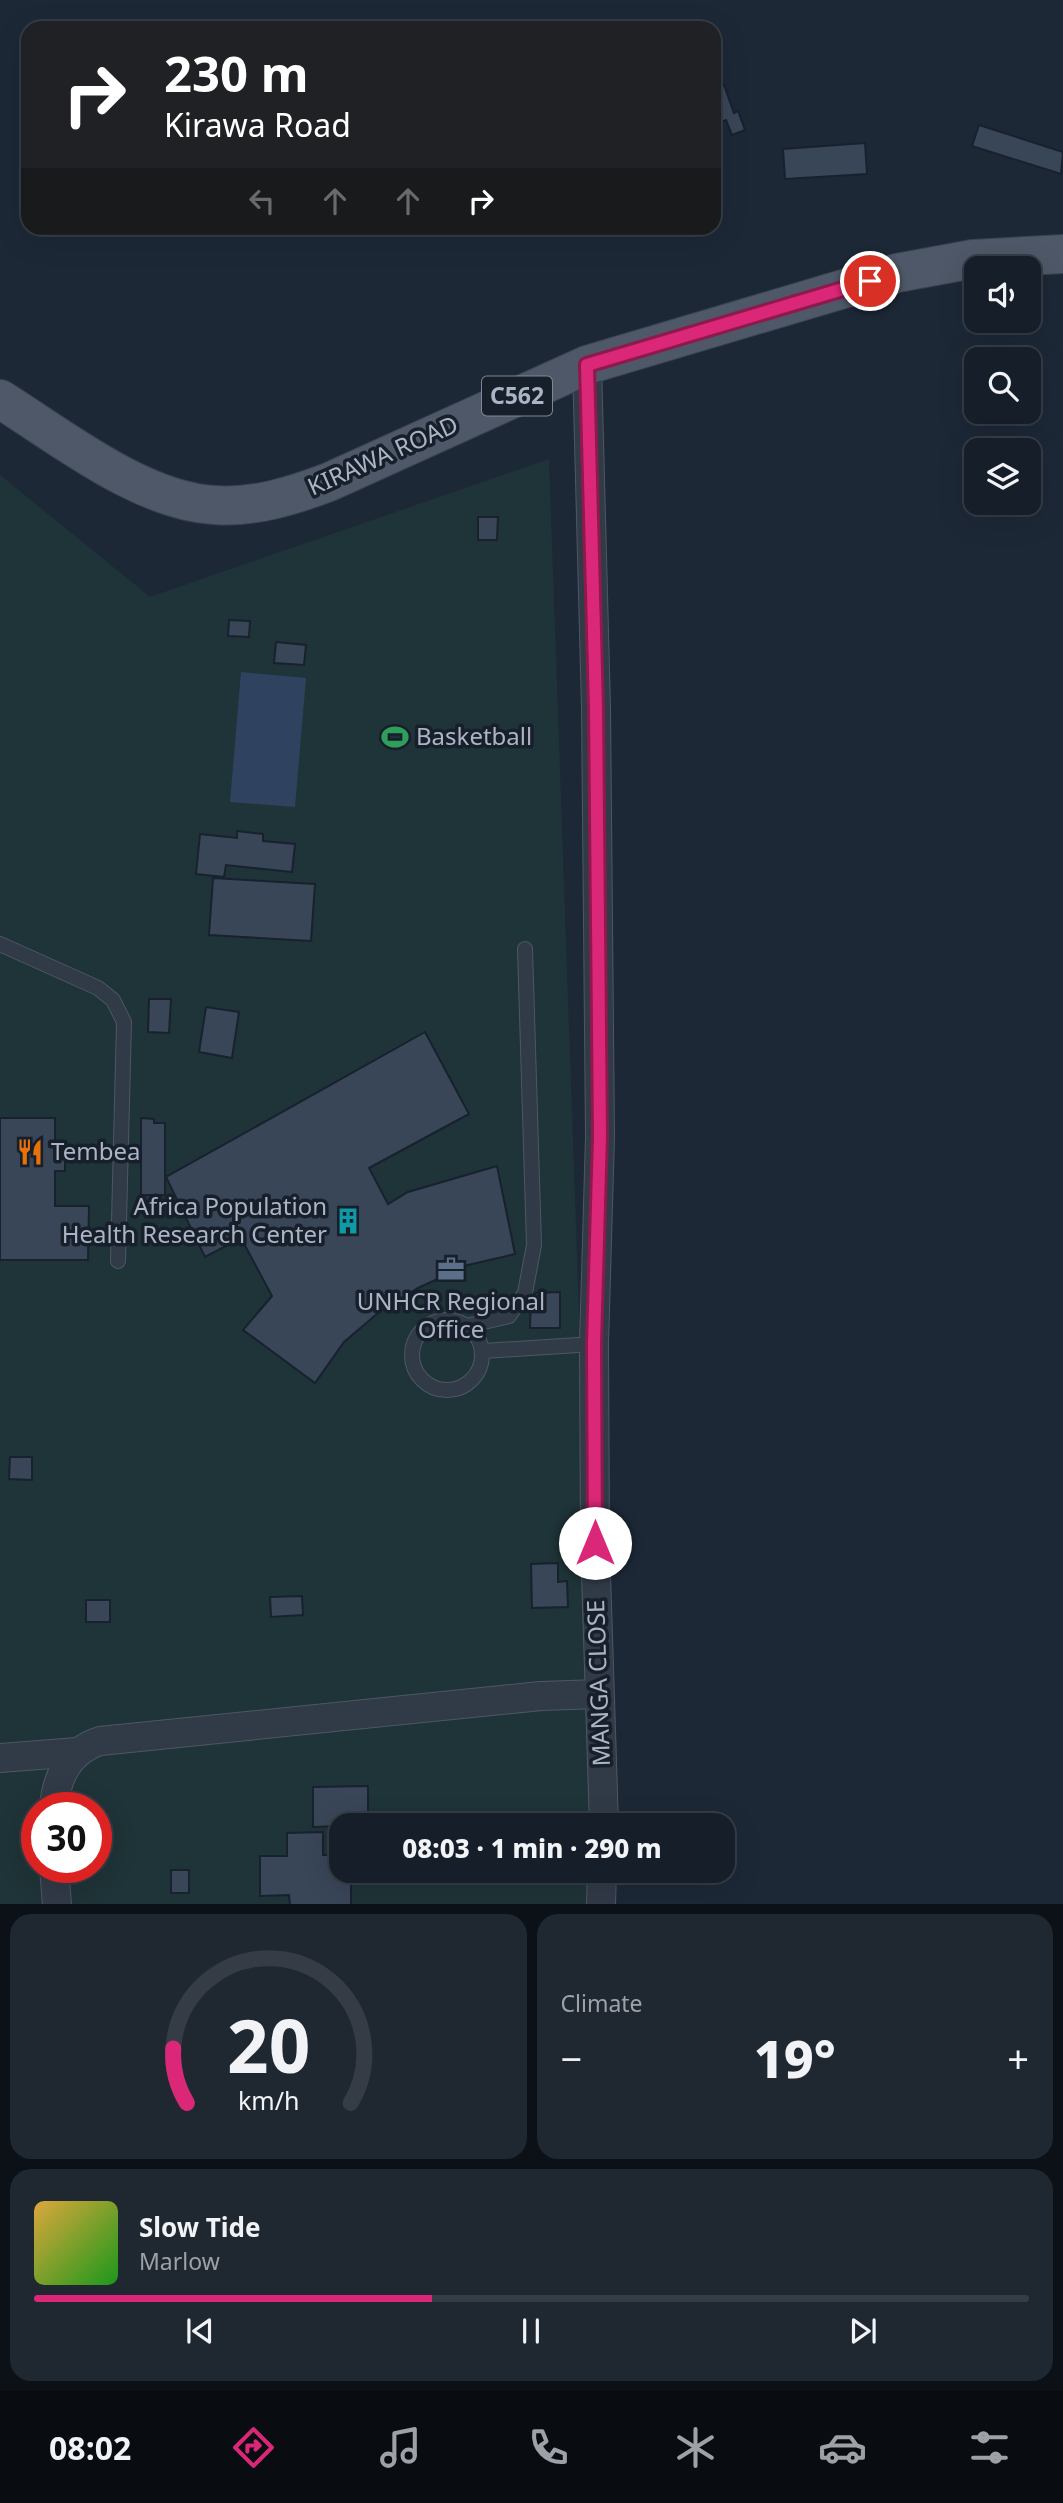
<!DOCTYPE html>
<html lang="en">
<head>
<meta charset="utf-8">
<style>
  :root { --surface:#161e29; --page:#1f2731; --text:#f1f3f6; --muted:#9ea2a8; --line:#353c46; --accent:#db2777 }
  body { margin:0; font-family:"Noto Sans",sans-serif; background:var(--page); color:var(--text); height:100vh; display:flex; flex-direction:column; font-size:26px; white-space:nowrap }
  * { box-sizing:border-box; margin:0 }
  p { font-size:23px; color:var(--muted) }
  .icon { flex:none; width:38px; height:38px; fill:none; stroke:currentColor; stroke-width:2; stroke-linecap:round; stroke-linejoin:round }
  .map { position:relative; height:1904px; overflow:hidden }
  .drawer { display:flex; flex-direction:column; gap:10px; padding:10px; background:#0c1017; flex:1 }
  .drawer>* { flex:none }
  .banner { position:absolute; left:21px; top:21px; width:700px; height:214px; border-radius:21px; box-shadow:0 7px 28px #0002,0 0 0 2px var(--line); background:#202124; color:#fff; overflow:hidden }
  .fabs { position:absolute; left:964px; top:256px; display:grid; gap:14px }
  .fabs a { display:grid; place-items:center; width:77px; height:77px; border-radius:14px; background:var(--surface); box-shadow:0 7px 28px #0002,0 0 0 2px var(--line); font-size:35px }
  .speed { position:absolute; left:21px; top:1792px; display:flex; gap:14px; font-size:35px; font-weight:700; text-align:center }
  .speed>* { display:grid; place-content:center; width:91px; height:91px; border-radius:50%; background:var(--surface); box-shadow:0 7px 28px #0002,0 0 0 2px var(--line); line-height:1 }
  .speed .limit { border:10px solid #d22; background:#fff; color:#111 }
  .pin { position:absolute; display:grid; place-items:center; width:60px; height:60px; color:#fff; margin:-30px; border:4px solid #fff; border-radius:50%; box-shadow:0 2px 7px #0007 }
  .me { position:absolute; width:77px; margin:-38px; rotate:0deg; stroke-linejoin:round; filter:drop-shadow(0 0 5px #0008) }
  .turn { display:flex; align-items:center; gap:24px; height:147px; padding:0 28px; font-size:32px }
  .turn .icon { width:91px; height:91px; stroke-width:2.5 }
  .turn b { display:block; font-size:49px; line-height:60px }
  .lanes { display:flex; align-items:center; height:66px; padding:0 28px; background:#0003; justify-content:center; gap:35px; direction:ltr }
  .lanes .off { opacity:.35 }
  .big { font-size:52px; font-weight:800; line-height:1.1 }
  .drawer .widget { flex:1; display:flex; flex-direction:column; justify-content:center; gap:10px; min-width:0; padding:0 24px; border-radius:21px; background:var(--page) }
  .drawer .dial { align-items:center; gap:0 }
  .dial svg { height:182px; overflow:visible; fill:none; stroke:var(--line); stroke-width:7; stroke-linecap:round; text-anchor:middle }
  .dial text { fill:var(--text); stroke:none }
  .song { display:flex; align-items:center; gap:21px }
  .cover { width:84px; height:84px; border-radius:10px; background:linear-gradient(135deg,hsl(40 70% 55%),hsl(120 70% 35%)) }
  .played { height:7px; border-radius:4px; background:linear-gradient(90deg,var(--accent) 40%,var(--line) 40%) }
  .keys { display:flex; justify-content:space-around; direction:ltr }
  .heat { display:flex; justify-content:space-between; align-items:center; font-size:38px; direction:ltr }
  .drawer .tiles { flex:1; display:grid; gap:10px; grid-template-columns:1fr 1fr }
  .widget:last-child { grid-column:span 2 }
  .trip { position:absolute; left:329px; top:1813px; width:406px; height:70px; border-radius:21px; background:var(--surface); box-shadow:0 7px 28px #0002,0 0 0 2px var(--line); font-weight:800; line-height:70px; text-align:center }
  .dock { display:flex; height:112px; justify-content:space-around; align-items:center; background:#090c10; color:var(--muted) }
  .dock .icon { width:49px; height:49px }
  .dock .current { color:var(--accent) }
  .dock b { font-size:32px; color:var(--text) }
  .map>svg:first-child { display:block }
  .green { fill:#1f3438; fill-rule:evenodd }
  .water { fill:#2f4360 }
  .building { fill:#394658; stroke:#18212d; stroke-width:2 }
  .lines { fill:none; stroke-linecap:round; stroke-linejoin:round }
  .service-casing { stroke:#4e5765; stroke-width:16 }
  .minor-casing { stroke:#4e5765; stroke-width:30 }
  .primary-casing { stroke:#3a4350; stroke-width:40 }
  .service { stroke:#313a47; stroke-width:14 }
  .minor { stroke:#313a47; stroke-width:28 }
  .primary { stroke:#4e5868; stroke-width:38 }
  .route-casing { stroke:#8e194d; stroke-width:18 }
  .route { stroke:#db2777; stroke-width:12 }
  .labels { text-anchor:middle; stroke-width:7; stroke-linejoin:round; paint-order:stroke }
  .shield { fill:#171f2b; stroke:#7e8797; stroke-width:2 }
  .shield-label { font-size:23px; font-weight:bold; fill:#aab4c5 }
  .street-label { font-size:24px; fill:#aab4c5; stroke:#171f2b }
  .poi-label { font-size:24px; fill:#aab4c5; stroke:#171f2b; text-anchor:start }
</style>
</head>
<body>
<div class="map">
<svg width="1063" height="1905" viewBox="0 0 1063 1905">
  <rect width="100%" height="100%" fill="#1d2837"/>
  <path class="green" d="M549,459l48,1366h-256v46h257l1,33h-599v-1429l150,122zM37,1808h59v59h-59z"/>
  <polygon class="water" points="241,672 306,678 295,807 230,802"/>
  <g class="building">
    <polygon points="724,85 734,113 738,111 745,130 732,135 726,120 714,125 714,88"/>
    <polygon points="979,125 1063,152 1061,174 972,146"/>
    <polygon points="865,143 867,174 785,179 783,149"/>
    <polygon points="478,517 498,517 497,540 478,540"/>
    <polygon points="229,620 250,621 249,637 228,636"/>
    <polygon points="276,642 306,645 304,665 274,663"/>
    <polygon points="237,831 263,834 263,841 295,844 292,872 226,865 224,877 196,874 200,834 237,838"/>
    <polygon points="213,878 315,884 311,941 209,935"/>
    <polygon points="149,999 171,999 169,1033 148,1032"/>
    <polygon points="206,1007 239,1012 232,1058 199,1052"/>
    <polygon points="425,1032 469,1114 369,1168 388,1204 408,1192 497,1166 515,1254 468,1265 418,1288 378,1313 344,1342 315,1383 243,1330 272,1296 241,1238 205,1257 166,1177"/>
    <polygon points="0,1118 55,1118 55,1143 65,1143 65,1171 55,1171 55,1206 89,1206 88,1260 0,1260"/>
    <polygon points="141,1118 154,1119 154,1123 165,1123 165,1195 141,1195"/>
    <polygon points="560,1292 560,1328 530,1328 531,1293"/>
    <polygon points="10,1457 32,1457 32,1480 9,1479"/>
    <polygon points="558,1563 558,1582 567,1581 568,1607 532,1608 531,1564"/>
    <polygon points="302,1596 303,1615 271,1617 270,1597"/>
    <rect x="86" y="1600" width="24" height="22"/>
    <polygon points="368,1786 368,1825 313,1827 313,1787"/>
    <polygon points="323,1832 323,1855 341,1855 341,1871 351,1871 351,1905 290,1905 289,1895 260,1896 260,1856 287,1856 287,1833"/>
    <rect x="171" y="1870" width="18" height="23"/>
  </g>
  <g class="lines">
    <g class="service-casing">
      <g id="service">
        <polyline points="0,944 98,988 113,1000 124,1022 118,1261"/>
        <circle cx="447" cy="1355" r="35"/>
        <polyline points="466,1326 509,1316 525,1293 534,1245 525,949"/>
        <polyline points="483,1351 594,1344"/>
      </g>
    </g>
    <g class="minor-casing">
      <g id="minor">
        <polyline points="587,365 596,708 600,1136 594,1344 595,1543 604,1825"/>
        <polyline points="0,1758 77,1752"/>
        <path d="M54,1808c2,-31 15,-57 46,-67l441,-45 58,-2"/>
        <polyline points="54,1867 57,1905"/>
        <polyline points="601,1905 602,1871"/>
      </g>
    </g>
    <g class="primary-casing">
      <path id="primary" d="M0,399c61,38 141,102 214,106 40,3 78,-9 115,-23l258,-117 310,-92 76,-14 90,-5"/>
    </g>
    <use href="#service" class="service"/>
    <use href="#minor" class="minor"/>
    <use href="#primary" class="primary"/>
  </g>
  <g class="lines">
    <g class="route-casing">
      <polyline id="route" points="595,1543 594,1344 600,1136 596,708 587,365 870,281"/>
    </g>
    <use href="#route" class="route"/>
  </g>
  <defs>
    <g id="stadium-bare" transform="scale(2.1)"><path d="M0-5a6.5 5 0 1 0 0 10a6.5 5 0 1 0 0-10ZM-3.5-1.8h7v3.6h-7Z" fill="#2e9e5b" stroke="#171f2b" stroke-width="2.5" paint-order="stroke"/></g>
    <g id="restaurant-bare" transform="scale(2.1)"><path d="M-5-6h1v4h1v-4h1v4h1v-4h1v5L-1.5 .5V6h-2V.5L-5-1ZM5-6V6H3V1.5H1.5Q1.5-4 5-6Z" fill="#e8710a" stroke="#171f2b" stroke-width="2.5" paint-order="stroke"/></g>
    <g id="building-bare" transform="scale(2.1)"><path d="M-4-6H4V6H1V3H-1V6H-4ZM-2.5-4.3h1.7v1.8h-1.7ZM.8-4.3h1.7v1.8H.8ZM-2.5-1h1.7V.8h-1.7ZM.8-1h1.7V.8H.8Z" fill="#0f9aa8" stroke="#171f2b" stroke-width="2.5" paint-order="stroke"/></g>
    <g id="office-bare" transform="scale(2.1)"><path d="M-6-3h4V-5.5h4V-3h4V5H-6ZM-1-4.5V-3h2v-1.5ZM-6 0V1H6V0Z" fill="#5c6f8a" stroke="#171f2b" stroke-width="2.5" paint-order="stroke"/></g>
  </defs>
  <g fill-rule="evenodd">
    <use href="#stadium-bare" x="395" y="737"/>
    <use href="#restaurant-bare" x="30" y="1152"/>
    <use href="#building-bare" x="348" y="1221"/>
    <use href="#office-bare" x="451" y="1269"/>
  </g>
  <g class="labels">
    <rect class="shield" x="482" y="376.5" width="70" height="39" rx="5"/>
    <g class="shield-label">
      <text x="517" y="404">C562</text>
    </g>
    <g class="street-label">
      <text transform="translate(383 456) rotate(-24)" y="8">KIRAWA ROAD</text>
      <text transform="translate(599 1683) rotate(-92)" y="8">MANGA CLOSE</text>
    </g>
    <g class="poi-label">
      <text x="416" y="745">Basketball</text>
      <text x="51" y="1160">Tembea</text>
      <text x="327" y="1215" text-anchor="end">Africa Population<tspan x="327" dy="28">Health Research Center</tspan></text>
      <text x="451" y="1310" text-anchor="middle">UNHCR Regional<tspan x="451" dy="28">Office</tspan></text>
    </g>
  </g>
</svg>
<div class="fabs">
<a><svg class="icon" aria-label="sound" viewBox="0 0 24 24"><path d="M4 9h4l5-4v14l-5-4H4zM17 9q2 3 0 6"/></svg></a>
<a><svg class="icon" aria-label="search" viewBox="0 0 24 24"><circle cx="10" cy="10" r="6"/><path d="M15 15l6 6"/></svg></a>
<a><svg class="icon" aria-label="layers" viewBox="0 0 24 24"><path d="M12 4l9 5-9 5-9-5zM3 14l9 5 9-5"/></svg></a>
</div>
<div class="speed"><div class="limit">30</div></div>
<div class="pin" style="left:870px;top:281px;background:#d93025"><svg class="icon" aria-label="arrive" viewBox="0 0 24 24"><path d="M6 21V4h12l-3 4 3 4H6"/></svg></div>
<svg class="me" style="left:595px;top:1543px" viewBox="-20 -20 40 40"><circle r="19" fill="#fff"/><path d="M0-13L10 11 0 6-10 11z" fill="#db2777"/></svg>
<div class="trip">08:03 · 1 min · 290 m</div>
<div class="banner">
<div class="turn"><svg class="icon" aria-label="right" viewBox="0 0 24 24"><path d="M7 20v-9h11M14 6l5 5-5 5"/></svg><div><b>230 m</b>Kirawa Road</div></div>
<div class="lanes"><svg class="icon off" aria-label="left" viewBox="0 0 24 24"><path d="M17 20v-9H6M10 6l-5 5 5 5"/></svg><svg class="icon off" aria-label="ahead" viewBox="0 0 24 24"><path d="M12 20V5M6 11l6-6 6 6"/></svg><svg class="icon off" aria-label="ahead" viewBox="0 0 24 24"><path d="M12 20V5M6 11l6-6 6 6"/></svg><svg class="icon" aria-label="right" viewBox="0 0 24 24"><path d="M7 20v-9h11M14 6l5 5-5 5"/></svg></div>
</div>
</div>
<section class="drawer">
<div class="tiles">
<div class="widget dial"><svg viewBox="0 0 100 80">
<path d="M14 69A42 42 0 1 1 86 69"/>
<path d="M14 69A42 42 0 0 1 8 45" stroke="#db2777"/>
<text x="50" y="56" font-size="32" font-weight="700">20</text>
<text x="50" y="72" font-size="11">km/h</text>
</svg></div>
<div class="widget"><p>Climate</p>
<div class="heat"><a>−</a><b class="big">19°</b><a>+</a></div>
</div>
<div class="widget">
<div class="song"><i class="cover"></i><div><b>Slow Tide</b><p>Marlow</p></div></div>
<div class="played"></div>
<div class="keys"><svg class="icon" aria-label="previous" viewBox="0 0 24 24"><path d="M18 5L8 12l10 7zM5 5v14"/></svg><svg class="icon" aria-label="pause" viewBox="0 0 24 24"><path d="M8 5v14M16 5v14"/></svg><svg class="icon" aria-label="next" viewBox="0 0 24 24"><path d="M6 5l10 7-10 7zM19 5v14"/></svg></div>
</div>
</div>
</section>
<nav class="dock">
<b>08:02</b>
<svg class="icon current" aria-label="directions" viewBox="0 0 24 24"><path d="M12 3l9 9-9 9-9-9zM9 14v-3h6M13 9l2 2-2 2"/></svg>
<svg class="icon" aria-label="music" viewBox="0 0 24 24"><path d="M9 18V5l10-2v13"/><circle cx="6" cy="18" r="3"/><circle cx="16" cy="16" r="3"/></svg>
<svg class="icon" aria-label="phone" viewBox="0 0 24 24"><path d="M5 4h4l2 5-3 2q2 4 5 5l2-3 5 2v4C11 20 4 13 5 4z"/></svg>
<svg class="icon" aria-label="climate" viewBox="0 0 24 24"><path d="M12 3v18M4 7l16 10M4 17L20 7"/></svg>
<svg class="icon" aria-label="car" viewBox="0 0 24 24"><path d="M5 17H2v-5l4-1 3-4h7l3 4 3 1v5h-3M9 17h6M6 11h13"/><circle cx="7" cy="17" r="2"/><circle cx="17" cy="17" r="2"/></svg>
<svg class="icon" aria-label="filters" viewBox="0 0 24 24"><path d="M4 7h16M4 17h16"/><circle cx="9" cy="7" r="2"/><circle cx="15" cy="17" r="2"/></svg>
</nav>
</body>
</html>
